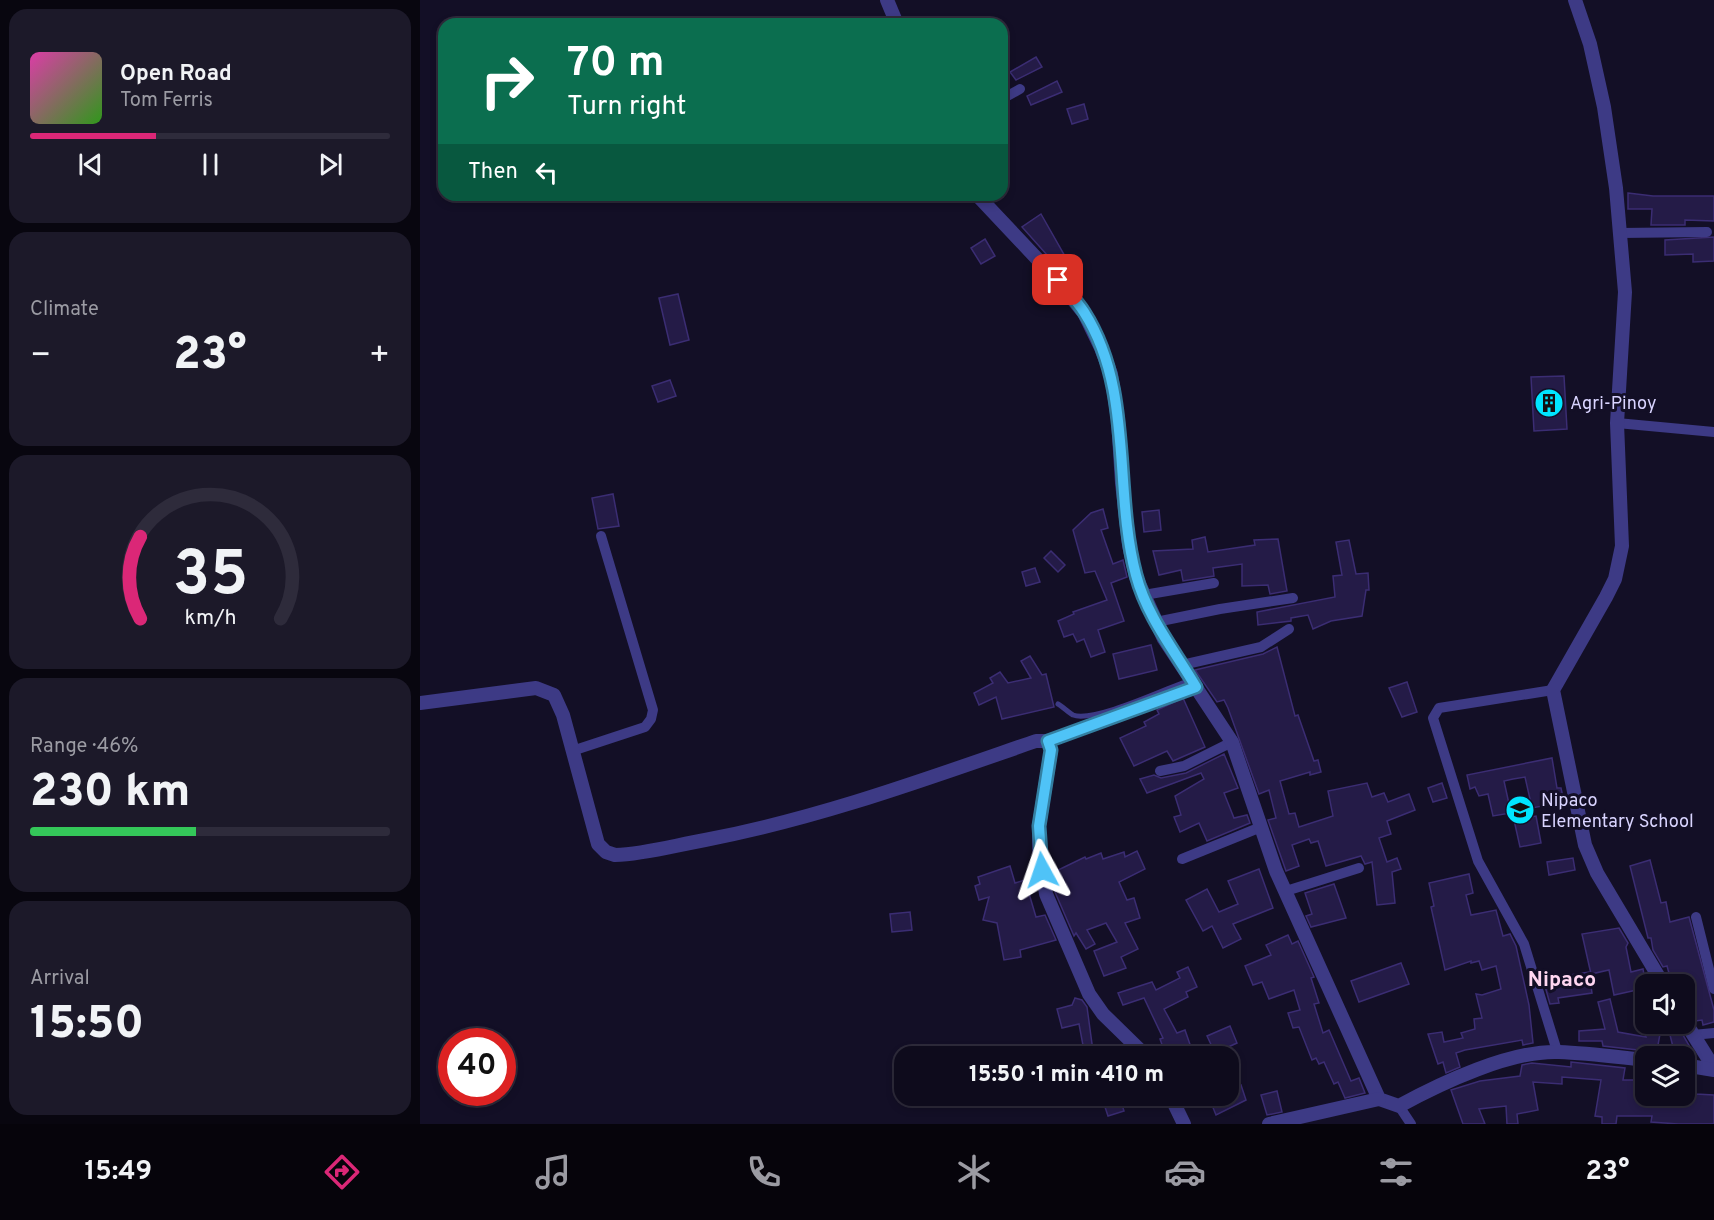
<!DOCTYPE html>
<html lang="en">
<head>
<meta charset="utf-8">
<style>
  :root { --surface:#0e0b1c; --page:#1c1929; --text:#f1f3f6; --muted:#9b9ba3; --line:#2e2b3b; --accent:#db2777 }
  body { margin:0; font-family:Overpass,sans-serif; background:var(--page); color:var(--text); height:100vh; display:flex; flex-direction:column; font-size:22px; white-space:nowrap }
  * { box-sizing:border-box; margin:0 }
  p { font-size:20px; color:var(--muted) }
  .icon { flex:none; width:33px; height:33px; fill:none; stroke:currentColor; stroke-width:2; stroke-linecap:round; stroke-linejoin:round }
  .map { position:relative; flex:1; overflow:hidden }
  .details { display:flex; flex-direction:column; gap:9px; padding:9px; background:#08060f; width:420px }
  .details>* { flex:none }
  .banner { position:absolute; left:18px; top:18px; width:570px; height:183px; border-radius:18px; box-shadow:0 3px 9px #0003,0 0 0 2px var(--line); background:#0b6e4f; color:#fff; overflow:hidden }
  .controls { position:absolute; left:1215px; top:974px; display:grid; gap:12px }
  .controls a { display:grid; place-items:center; width:60px; height:60px; border-radius:12px; background:var(--surface); box-shadow:0 3px 9px #0003,0 0 0 2px var(--line); font-size:30px }
  .speed { position:absolute; left:18px; top:1028px; display:flex; gap:12px; font-size:30px; font-weight:700; text-align:center }
  .speed>* { display:grid; place-content:center; width:78px; height:78px; border-radius:50%; background:var(--surface); box-shadow:0 3px 9px #0003,0 0 0 2px var(--line); line-height:1 }
  .speed .limit { border:9px solid #d22; background:#fff; color:#111 }
  .pin { position:absolute; display:grid; place-items:center; width:51px; height:51px; color:#fff; margin:-26px; border-radius:12px; box-shadow:0 3px 9px #0006 }
  .me { position:absolute; width:66px; margin:-33px; rotate:355deg; stroke-linejoin:round; filter:drop-shadow(0 0 4px #0008) }
  .turn { display:flex; align-items:center; gap:21px; height:126px; padding:0 30px; font-size:27px }
  .turn .icon { width:78px; height:78px; stroke-width:2.5 }
  .turn b { display:block; font-size:42px; line-height:51px }
  .then { display:flex; align-items:center; height:57px; padding:0 30px; background:#0003; gap:12px; font-size:22px }
  .big { font-size:45px; font-weight:800; line-height:1.1 }
  .details .card { flex:1; display:flex; flex-direction:column; justify-content:center; gap:9px; min-width:0; padding:0 21px; border-radius:18px; background:var(--page) }
  .details .dial { align-items:center; gap:0 }
  .dial svg { height:156px; overflow:visible; fill:none; stroke:var(--line); stroke-width:7; stroke-linecap:round; text-anchor:middle }
  .dial text { fill:var(--text); stroke:none }
  .song { display:flex; align-items:center; gap:18px }
  .cover { width:72px; height:72px; border-radius:9px; background:linear-gradient(135deg,hsl(320 70% 55%),hsl(110 70% 35%)) }
  .played { height:6px; border-radius:3px; background:linear-gradient(90deg,var(--accent) 35%,var(--line) 35%) }
  .keys { display:flex; justify-content:space-around; direction:ltr }
  .heat { display:flex; justify-content:space-between; align-items:center; font-size:33px; direction:ltr }
  .charge { height:9px; border-radius:4px; background:linear-gradient(90deg,#34c759 46%,var(--line) 0) }
  .trip { position:absolute; left:474px; top:1046px; width:345px; height:60px; border-radius:18px; background:var(--surface); box-shadow:0 3px 9px #0003,0 0 0 2px var(--line); font-weight:800; line-height:60px; text-align:center }
  .menu { display:flex; height:96px; justify-content:space-around; align-items:center; background:#06040b; color:var(--muted) }
  .menu .icon { width:42px; height:42px }
  .menu .selected { color:var(--accent) }
  .menu b { font-size:27px; color:var(--text) }
  main { display:flex; flex:1; min-height:0 }
  .map>svg:first-child { display:block }
  .building { fill:#241b47; stroke:#3b2d73; stroke-width:1.5 }
  .lines { fill:none; stroke-linecap:round; stroke-linejoin:round }
  .service { stroke:#3d3a85; stroke-width:5 }
  .minor { stroke:#3d3a85; stroke-width:10 }
  .tertiary { stroke:#3d3a85; stroke-width:14 }
  .route-casing { stroke:#337fa1; stroke-width:15 }
  .route { stroke:#4fc3f7; stroke-width:10 }
  .labels { text-anchor:middle; stroke-width:6; stroke-linejoin:round; paint-order:stroke }
  .poi-label { font-size:18px; fill:#d9d4ff; stroke:#130f26; text-anchor:start }
  .quarter-label { font-size:21px; font-weight:bold; fill:#ffd6f0; stroke:#130f26 }
</style>
</head>
<body>
<main>
<section class="details">
<div class="card">
<div class="song"><i class="cover"></i><div><b>Open Road</b><p>Tom Ferris</p></div></div>
<div class="played"></div>
<div class="keys"><svg class="icon" aria-label="previous" viewBox="0 0 24 24"><path d="M18 5L8 12l10 7zM5 5v14"/></svg><svg class="icon" aria-label="pause" viewBox="0 0 24 24"><path d="M8 5v14M16 5v14"/></svg><svg class="icon" aria-label="next" viewBox="0 0 24 24"><path d="M6 5l10 7-10 7zM19 5v14"/></svg></div>
</div>
<div class="card"><p>Climate</p>
<div class="heat"><a>−</a><b class="big">23°</b><a>+</a></div>
</div>
<div class="card dial"><svg viewBox="0 0 100 80">
<path d="M14 69A42 42 0 1 1 86 69"/>
<path d="M14 69A42 42 0 0 1 14 27" stroke="#db2777"/>
<text x="50" y="56" font-size="32" font-weight="700">35</text>
<text x="50" y="72" font-size="11">km/h</text>
</svg></div>
<div class="card"><p>Range · 46%</p><b class="big">230 km</b><div class="charge"></div></div>
<div class="card"><p>Arrival</p><b class="big">15:50</b></div>
</section>
<div class="map">
<svg width="1294" height="1124" viewBox="0 0 1294 1124">
  <rect width="100%" height="100%" fill="#130f26"/>
  <g class="building">
    <polygon points="616,57 622,67 596,80 590,72"/>
    <polygon points="637,81 642,92 611,105 607,96"/>
    <polygon points="664,104 668,119 652,124 647,109"/>
    <polygon points="1208,193 1233,196 1294,196 1294,221 1265,220 1265,225 1231,225 1232,209 1208,209"/>
    <polygon points="621,214 646,258 636,265 602,227"/>
    <polygon points="1294,237 1294,261 1273,262 1273,254 1245,255 1245,240"/>
    <polygon points="565,239 575,256 561,264 551,248"/>
    <polygon points="258,294 269,340 250,345 239,298"/>
    <polygon points="1144,376 1147,429 1114,431 1111,377"/>
    <polygon points="250,380 256,396 238,402 232,386"/>
    <polygon points="193,494 199,526 178,529 172,498"/>
    <polygon points="683,509 688,528 681,530 693,564 703,560 707,577 691,583 704,621 678,630 685,652 671,657 664,639 657,642 653,634 644,637 638,621 654,614 653,612 687,600 675,571 665,573 653,530 671,513"/>
    <polygon points="739,510 741,530 724,532 722,512"/>
    <polygon points="785,537 788,552 835,545 834,540 858,539 867,591 850,594 848,585 822,586 822,564 793,568 794,576 763,581 761,570 739,575 733,551 773,549 772,540"/>
    <polygon points="929,540 936,574 948,573 949,590 946,590 942,616 911,621 893,629 888,615 871,618 871,621 838,625 837,612 915,597 913,576 922,575 916,542"/>
    <polygon points="631,551 645,565 638,572 624,558"/>
    <polygon points="615,568 620,582 606,586 602,572"/>
    <polygon points="731,645 737,670 699,679 693,654"/>
    <polygon points="857,647 875,716 878,715 894,761 898,760 901,772 890,775 890,772 860,781 869,814 875,813 879,827 913,816 908,791 947,783 952,797 964,793 968,802 989,794 995,810 967,821 971,834 959,838 967,862 977,858 981,869 972,872 975,903 957,905 952,862 945,864 941,856 906,866 898,841 891,843 889,839 872,845 879,866 866,871 848,820 856,818 849,790 839,794 808,708 804,700 797,702 775,670 843,654"/>
    <polygon points="610,656 622,675 626,674 634,707 582,719 576,697 559,705 554,693 573,683 570,678 580,672 588,683 611,678 601,661"/>
    <polygon points="987,682 997,712 982,717 969,688"/>
    <polygon points="763,698 785,747 753,761 747,751 714,766 700,738 726,726 724,722 739,714 737,710"/>
    <polygon points="804,754 818,788 804,793 814,818 827,815 830,823 787,841 779,823 760,832 754,817 761,815 755,796 784,779 781,773 727,793 720,779 734,775 741,778 766,773"/>
    <polygon points="1132,758 1137,788 1141,788 1144,802 1112,808 1105,777 1093,779 1084,781 1091,813 1073,816 1068,794 1059,796 1055,787 1050,789 1047,775"/>
    <polygon points="1022,783 1027,798 1013,802 1008,788"/>
    <polygon points="1116,816 1121,843 1100,847 1094,820"/>
    <polygon points="717,851 725,869 699,882 707,900 714,898 720,918 705,923 718,949 701,957 706,968 684,976 674,951 697,942 686,923 667,930 675,944 666,949 656,933 654,936 635,892 632,873 665,857 666,859 681,853 683,859 704,852 705,857"/>
    <polygon points="1153,858 1155,870 1129,875 1127,862"/>
    <polygon points="1230,860 1241,903 1246,902 1250,922 1269,917 1294,1010 1294,1022 1283,1025 1282,1020 1275,1021 1264,1011 1264,984 1252,984 1247,966 1243,967 1233,950 1231,938 1228,938 1210,866"/>
    <polygon points="590,866 595,883 605,880 616,917 625,915 636,940 600,950 601,957 584,960 577,923 563,920 569,897 559,900 555,886 560,884 558,877"/>
    <polygon points="839,869 853,908 813,924 821,939 803,948 792,926 783,931 766,900 787,889 799,912 818,904 808,881"/>
    <polygon points="1049,874 1053,893 1046,895 1051,915 1076,910 1083,936 1090,934 1096,946 1109,1005 1113,1043 1103,1045 1102,1040 1045,1050 1036,1053 1040,1067 1026,1073 1023,1062 1018,1064 1008,1034 1022,1032 1024,1042 1043,1038 1041,1033 1055,1029 1054,1019 1062,1018 1056,994 1062,995 1081,989 1076,966 1062,970 1059,961 1051,963 1051,961 1025,970 1011,907 1014,906 1009,883"/>
    <polygon points="914,884 926,918 891,927 886,916 892,914 885,893"/>
    <polygon points="490,912 492,930 472,932 470,914"/>
    <polygon points="1199,928 1208,943 1206,947 1211,972 1223,969 1226,988 1194,995 1189,970 1171,974 1162,934"/>
    <polygon points="868,935 872,944 878,941 894,977 891,978 899,1003 894,1004 903,1033 909,1030 931,1081 939,1078 945,1093 925,1098 918,1082 914,1084 904,1062 899,1064 896,1058 892,1060 879,1027 873,1028 868,1013 880,1010 874,990 849,999 842,982 833,985 825,966 851,955 846,945"/>
    <polygon points="981,963 989,984 939,1002 931,981"/>
    <polygon points="768,967 777,987 766,992 768,997 744,1009 757,1033 765,1030 774,1056 746,1056 740,1039 743,1038 724,998 703,1005 698,993 732,982 736,990 760,978 757,972"/>
    <polygon points="1169,972 1172,993 1138,998 1139,1003 1130,1004 1123,979"/>
    <polygon points="655,998 662,1000 667,1007 673,1051 697,1046 699,1056 665,1056 659,1024 642,1028 637,1009 652,1005"/>
    <polygon points="1190,999 1198,1032 1226,1037 1222,1023 1242,1023 1236,1056 1227,1051 1183,1046 1182,1041 1159,1041 1159,1031 1185,1029 1178,1002"/>
    <polygon points="1247,1023 1256,1023 1270,1047 1254,1051"/>
    <polygon points="810,1026 817,1043 795,1053 787,1036"/>
    <polygon points="1151,1062 1205,1068 1203,1080 1226,1080 1226,1095 1264,1095 1264,1089 1276,1089 1276,1094 1294,1095 1294,1124 1258,1124 1231,1122 1232,1116 1197,1116 1196,1124 1182,1124 1182,1117 1175,1116 1181,1080 1142,1077 1142,1084 1113,1082 1118,1110 1097,1114 1098,1124 1087,1124 1086,1106 1059,1109 1065,1124 1043,1124 1031,1090 1060,1081 1100,1076 1102,1065 1112,1063 1151,1067"/>
    <polygon points="821,1085 826,1100 796,1115 788,1095 808,1095 808,1089"/>
    <polygon points="857,1091 862,1112 847,1115 841,1095"/>
    <polygon points="681,1095 699,1095 704,1111 688,1116"/>
  </g>
  <g class="lines">
    <g class="service">
      <path d="M638,704c5,3 10,8 15,11 21,8 94,-27 117,-35"/>
      <polyline points="630,741 776,687"/>
    </g>
    <g class="minor">
      <polyline points="582,99 600,89"/>
      <polyline points="1200,233 1287,232"/>
      <polyline points="1197,423 1294,432"/>
      <polyline points="724,595 794,583"/>
      <polyline points="736,622 800,609 873,598"/>
      <polyline points="762,665 841,647 869,629"/>
      <polyline points="1133,690 1019,708 1013,718 1058,861 1104,944 1137,1051"/>
      <polyline points="152,751 225,727 231,719 233,710 181,536"/>
      <polyline points="740,771 764,766 812,742"/>
      <polyline points="762,859 841,827"/>
      <polyline points="866,891 939,868"/>
      <polyline points="1276,917 1294,989"/>
      <polyline points="1273,1035 1294,1033"/>
      <polyline points="979,1106 991,1124"/>
    </g>
    <g class="tertiary">
      <polyline points="467,0 477,24"/>
      <polyline points="1155,0 1170,44 1184,107 1196,188 1205,292 1197,423 1202,546 1195,579 1186,597 1133,690 1165,845 1177,873 1243,984"/>
      <path d="M557,195l81,86 26,32 17,35 10,26 7,46 4,63 7,62 7,32 28,62 68,103 44,129 103,228 20,7c42,-23 112,-56 160,-54 29,1 58,5 87,8"/>
      <path d="M0,703l116,-15 18,7 9,20 35,129 8,8 9,3c30,-1 61,-10 90,-15 115,-22 221,-61 331,-99h12l3,9 -12,76v22l7,46 43,100 14,20 43,42"/>
      <polyline points="1264,1020 1294,1068"/>
      <polyline points="1264,1065 1294,1070"/>
      <polyline points="750,1095 764,1124"/>
      <polyline points="849,1124 959,1099"/>
    </g>
  </g>
  <g class="lines">
    <g class="route-casing">
      <path id="route" d="M622,870l-3,-44 12,-76 -3,-9 148,-54c-21,-36 -49,-70 -60,-112 -23,-86 -2,-185 -52,-263 -7,-11 -17,-21 -26,-32"/>
    </g>
    <use href="#route" class="route"/>
  </g>
  <defs>
    <g id="building-disc" transform="scale(1.5)"><circle r="9.5" fill="#00e5ff" stroke="#130f26"/><path d="M-4-6H4V6H1V3H-1V6H-4ZM-2.5-4.3h1.7v1.8h-1.7ZM.8-4.3h1.7v1.8H.8ZM-2.5-1h1.7V.8h-1.7ZM.8-1h1.7V.8H.8Z" fill="#111"/></g>
    <g id="school-disc" transform="scale(1.5)"><circle r="9.5" fill="#00e5ff" stroke="#130f26"/><path d="M0-5L7-2L0 1L-7-2ZM-4 1L0 2.5L4 1V4Q0 6-4 4Z" fill="#111"/></g>
  </defs>
  <g fill-rule="evenodd">
    <use href="#building-disc" x="1129" y="403"/>
    <use href="#school-disc" x="1100" y="810"/>
  </g>
  <g class="labels">
    <g class="poi-label">
      <text x="1150" y="409">Agri-Pinoy</text>
      <text x="1121" y="806">Nipaco<tspan x="1121" dy="21">Elementary School</tspan></text>
    </g>
    <g class="quarter-label">
      <text x="1142" y="986">Nipaco</text>
    </g>
  </g>
</svg>
<div class="controls">
<a><svg class="icon" aria-label="sound" viewBox="0 0 24 24"><path d="M4 9h4l5-4v14l-5-4H4zM17 9q2 3 0 6"/></svg></a>
<a><svg class="icon" aria-label="layers" viewBox="0 0 24 24"><path d="M12 4l9 5-9 5-9-5zM3 14l9 5 9-5"/></svg></a>
</div>
<div class="speed"><div class="limit">40</div></div>
<div class="pin" style="left:638px;top:280px;background:#d93025"><svg class="icon" aria-label="arrive" viewBox="0 0 24 24"><path d="M6 21V4h12l-3 4 3 4H6"/></svg></div>
<svg class="me" style="left:622px;top:870px" viewBox="-20 -20 40 40"><path d="M0-17L14 15 0 8-14 15z" fill="#4fc3f7" stroke="#fff" stroke-width="4"/></svg>
<div class="trip">15:50 · 1 min · 410 m</div>
<div class="banner">
<div class="turn"><svg class="icon" aria-label="right" viewBox="0 0 24 24"><path d="M7 20v-9h11M14 6l5 5-5 5"/></svg><div><b>70 m</b>Turn right</div></div>
<div class="then">Then<svg class="icon" aria-label="left" viewBox="0 0 24 24"><path d="M17 20v-9H6M10 6l-5 5 5 5"/></svg></div>
</div>
</div>
</main>
<nav class="menu">
<b>15:49</b>
<svg class="icon selected" aria-label="directions" viewBox="0 0 24 24"><path d="M12 3l9 9-9 9-9-9zM9 14v-3h6M13 9l2 2-2 2"/></svg>
<svg class="icon" aria-label="music" viewBox="0 0 24 24"><path d="M9 18V5l10-2v13"/><circle cx="6" cy="18" r="3"/><circle cx="16" cy="16" r="3"/></svg>
<svg class="icon" aria-label="phone" viewBox="0 0 24 24"><path d="M5 4h4l2 5-3 2q2 4 5 5l2-3 5 2v4C11 20 4 13 5 4z"/></svg>
<svg class="icon" aria-label="climate" viewBox="0 0 24 24"><path d="M12 3v18M4 7l16 10M4 17L20 7"/></svg>
<svg class="icon" aria-label="car" viewBox="0 0 24 24"><path d="M5 17H2v-5l4-1 3-4h7l3 4 3 1v5h-3M9 17h6M6 11h13"/><circle cx="7" cy="17" r="2"/><circle cx="17" cy="17" r="2"/></svg>
<svg class="icon" aria-label="filters" viewBox="0 0 24 24"><path d="M4 7h16M4 17h16"/><circle cx="9" cy="7" r="2"/><circle cx="15" cy="17" r="2"/></svg>
<b>23°</b>
</nav>
</body>
</html>
